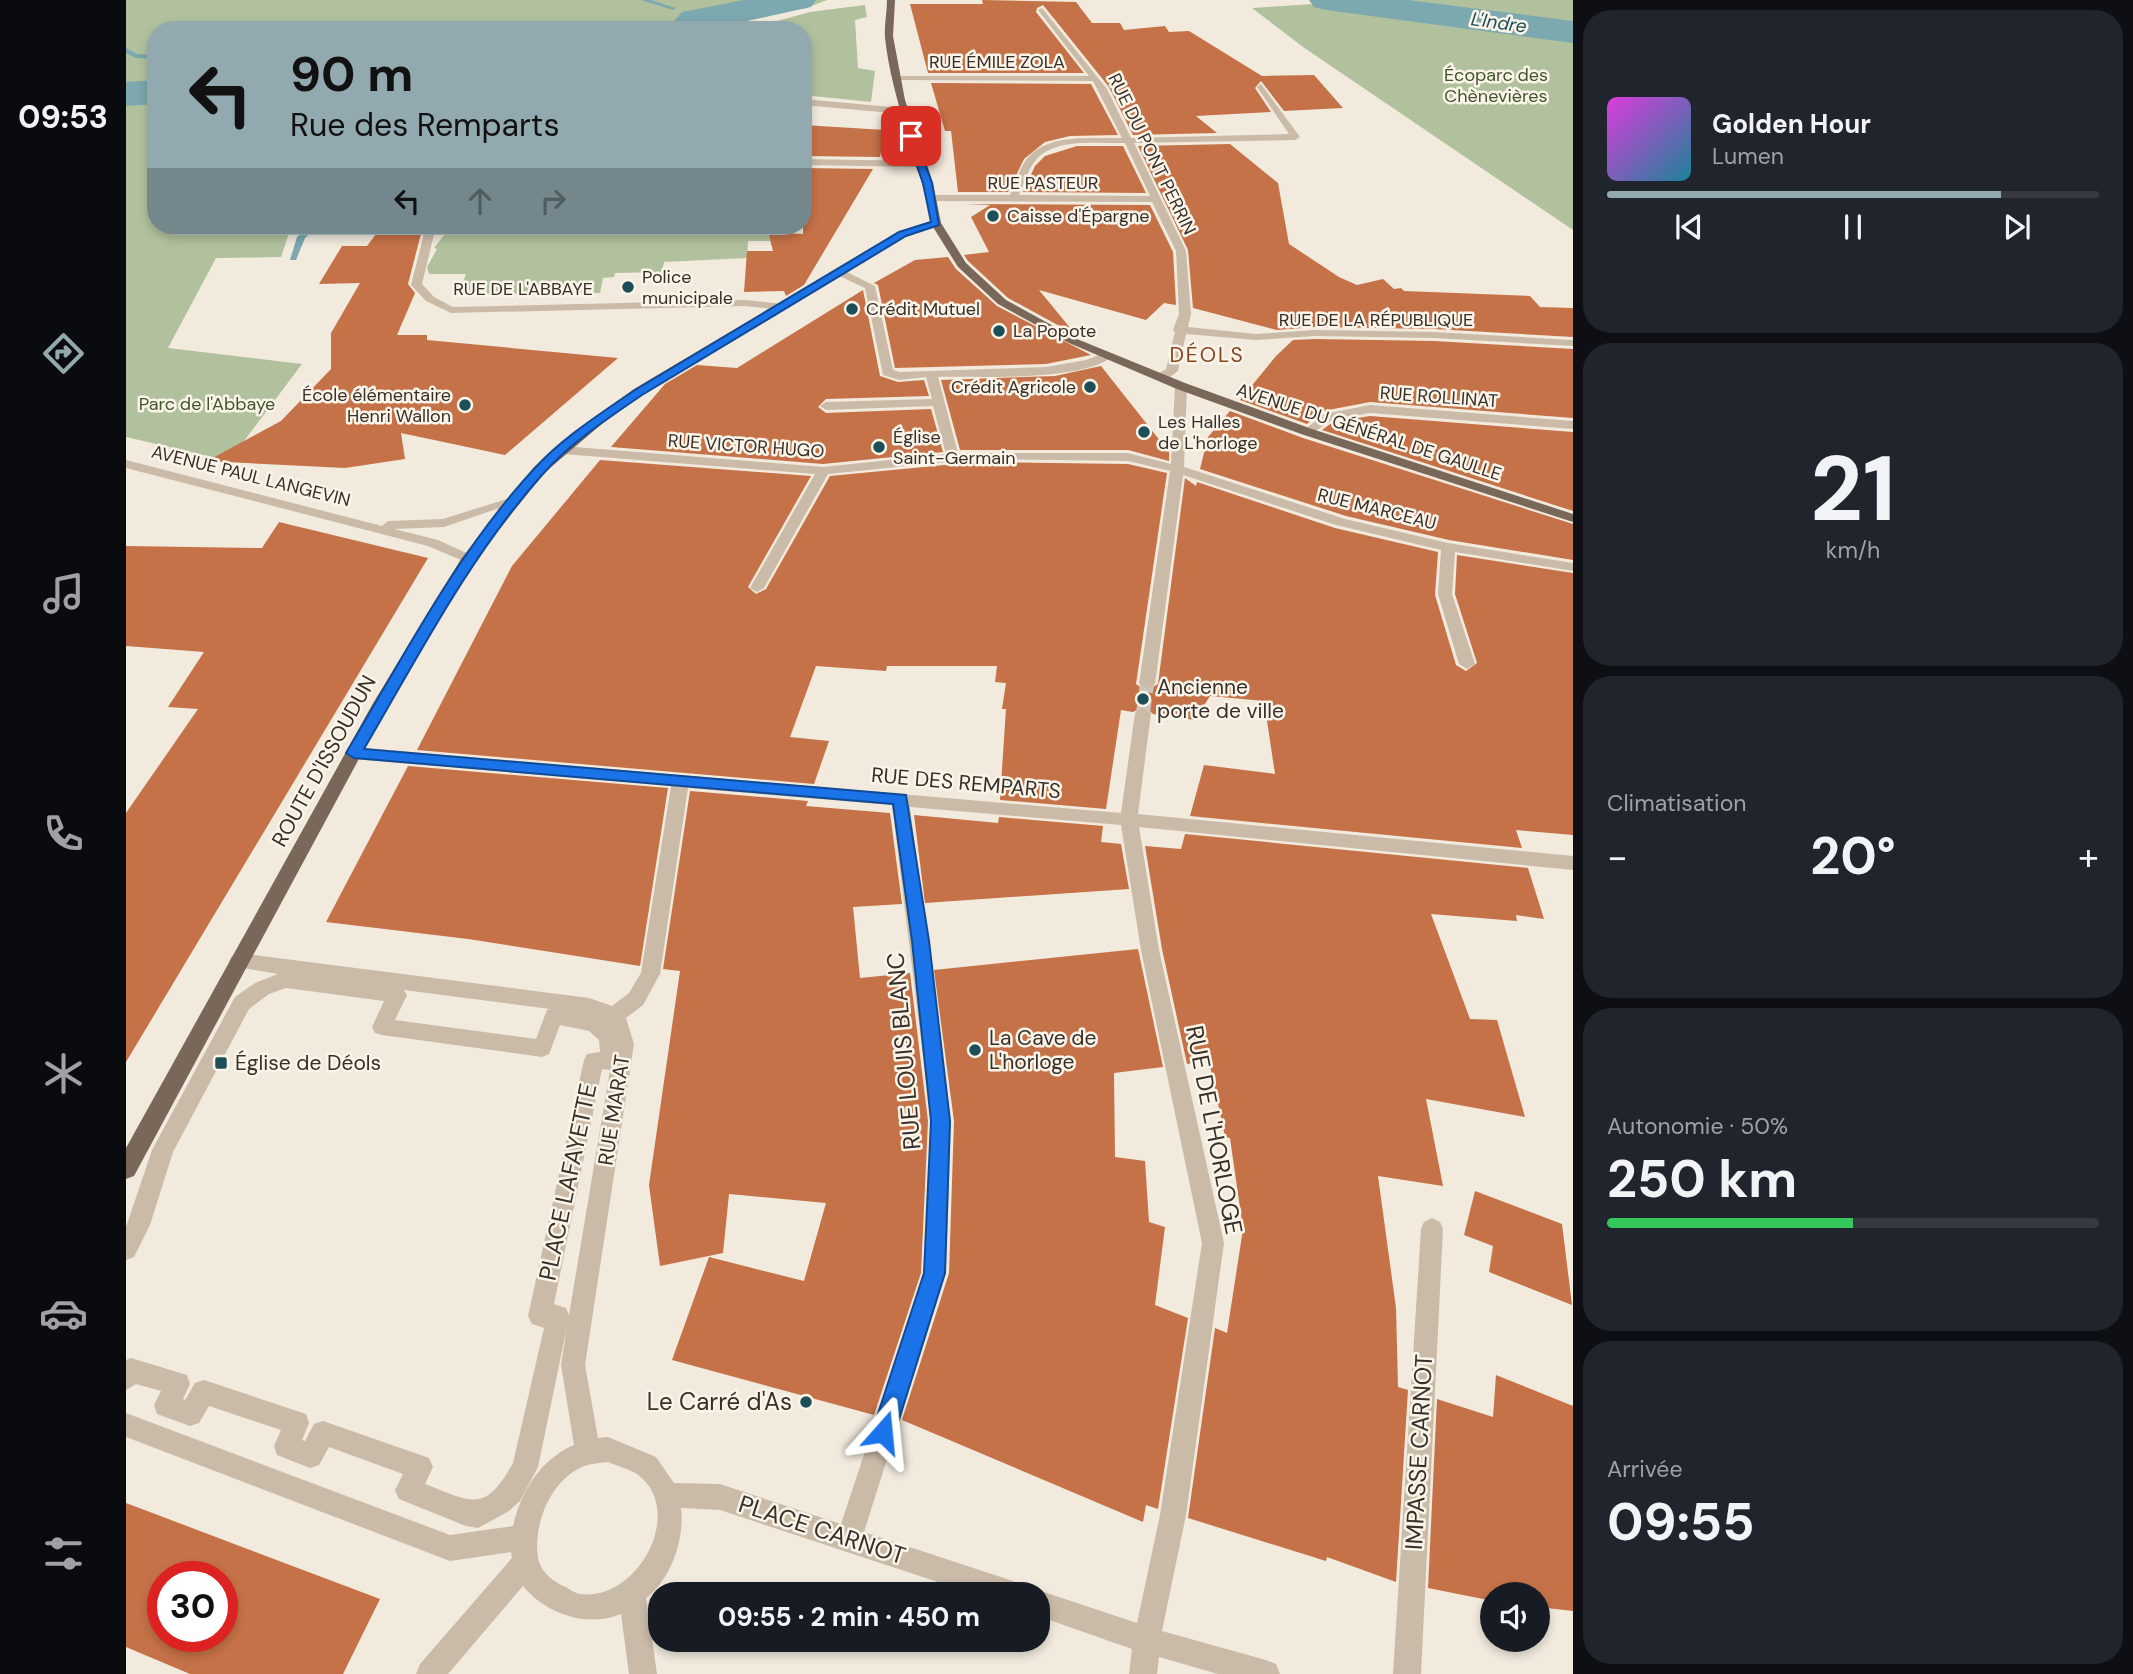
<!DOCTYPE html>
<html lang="fr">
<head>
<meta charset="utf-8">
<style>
  :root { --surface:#171b24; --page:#20242c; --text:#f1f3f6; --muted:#9ea1a6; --line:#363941; --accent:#92a9af }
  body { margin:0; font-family:"DM Sans",sans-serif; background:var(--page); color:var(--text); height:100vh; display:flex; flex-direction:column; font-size:26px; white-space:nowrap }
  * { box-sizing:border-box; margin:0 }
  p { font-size:23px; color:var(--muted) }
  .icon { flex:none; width:38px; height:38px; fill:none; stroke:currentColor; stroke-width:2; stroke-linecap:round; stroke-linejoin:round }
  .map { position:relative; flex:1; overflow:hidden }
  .sheet { display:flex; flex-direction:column; gap:10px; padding:10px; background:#0d0f14; width:560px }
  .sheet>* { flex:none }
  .banner { position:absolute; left:21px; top:21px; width:665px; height:214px; border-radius:28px; box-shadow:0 4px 10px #0003; background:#92a9af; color:#111; overflow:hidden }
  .controls { position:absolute; left:1354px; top:1582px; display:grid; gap:14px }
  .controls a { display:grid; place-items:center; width:70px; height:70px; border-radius:50%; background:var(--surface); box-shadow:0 4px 10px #0003; font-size:35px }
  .speed { position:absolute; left:21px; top:1561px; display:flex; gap:14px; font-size:35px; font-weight:700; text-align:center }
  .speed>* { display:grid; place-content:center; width:91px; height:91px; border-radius:50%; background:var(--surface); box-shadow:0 4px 10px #0003; line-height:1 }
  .speed .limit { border:10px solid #d22; background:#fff; color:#111 }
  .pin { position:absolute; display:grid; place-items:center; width:60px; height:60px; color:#fff; margin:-30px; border-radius:14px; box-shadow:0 4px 10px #0006 }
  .me { position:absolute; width:77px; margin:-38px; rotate:18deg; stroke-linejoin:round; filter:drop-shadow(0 0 5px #0008) }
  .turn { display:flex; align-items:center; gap:24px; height:147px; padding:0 28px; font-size:32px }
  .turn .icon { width:91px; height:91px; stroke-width:2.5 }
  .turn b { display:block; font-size:49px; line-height:60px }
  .lanes { display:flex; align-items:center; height:66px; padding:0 28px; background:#0003; justify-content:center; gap:35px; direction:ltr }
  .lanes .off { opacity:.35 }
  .big { font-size:52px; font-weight:700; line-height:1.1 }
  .sheet .widget { flex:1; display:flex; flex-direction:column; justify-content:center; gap:10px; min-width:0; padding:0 24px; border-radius:28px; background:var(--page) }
  .sheet .dial { align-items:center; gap:0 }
  .dial b { font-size:91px; line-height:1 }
  .song { display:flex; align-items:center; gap:21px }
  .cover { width:84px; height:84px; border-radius:10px; background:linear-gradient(135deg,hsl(300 70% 55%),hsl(190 70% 35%)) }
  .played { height:7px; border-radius:4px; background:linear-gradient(90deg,var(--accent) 80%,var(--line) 80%) }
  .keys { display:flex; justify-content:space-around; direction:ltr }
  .heat { display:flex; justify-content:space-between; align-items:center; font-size:38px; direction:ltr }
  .charge { height:10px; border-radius:5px; background:linear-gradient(90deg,#34c759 50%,var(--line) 0) }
  .trip { position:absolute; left:522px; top:1582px; width:402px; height:70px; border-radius:28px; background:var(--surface); box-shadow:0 4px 10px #0003; font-weight:700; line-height:70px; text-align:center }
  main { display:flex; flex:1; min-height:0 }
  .tabs { display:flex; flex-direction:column; width:126px; justify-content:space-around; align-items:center; background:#090b0e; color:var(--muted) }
  .tabs .icon { width:49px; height:49px }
  .tabs .selected { color:var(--accent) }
  .tabs b { font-size:32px; color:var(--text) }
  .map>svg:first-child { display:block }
  .green { fill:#b1c19d }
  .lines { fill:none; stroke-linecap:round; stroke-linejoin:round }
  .stream { fill:#7ca8af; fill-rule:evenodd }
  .river { fill:#7ca8af; fill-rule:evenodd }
  .building { fill:#c57248; fill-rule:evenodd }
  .minor-tunnel { stroke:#cdc5b9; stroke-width:14; stroke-dasharray:14 7; stroke-linecap:butt }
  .minor { fill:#cabba8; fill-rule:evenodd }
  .major { fill:#79675a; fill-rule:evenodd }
  .route { fill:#1a73e8; stroke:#114b97; stroke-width:2 }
  .poi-dot { fill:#1e4f58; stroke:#faf4e9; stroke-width:2.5 }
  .labels { text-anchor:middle; stroke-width:5; stroke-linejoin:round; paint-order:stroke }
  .far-street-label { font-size:18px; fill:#372f28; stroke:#faf4e9 }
  .far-park-label { font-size:18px; fill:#42552c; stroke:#faf4e9 }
  .far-poi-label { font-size:18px; fill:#372f28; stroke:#faf4e9; text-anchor:start }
  .far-water-label { font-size:19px; font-style:italic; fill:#1e4f58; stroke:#faf4e9 }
  .far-quarter-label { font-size:21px; letter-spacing:2px; fill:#854422; stroke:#faf4e9 }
  .poi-label { font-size:21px; fill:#372f28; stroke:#faf4e9; text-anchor:start }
  .street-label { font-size:21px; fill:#372f28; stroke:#faf4e9 }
  .near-street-label { font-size:24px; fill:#372f28; stroke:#faf4e9 }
  .near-poi-label { font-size:24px; fill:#372f28; stroke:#faf4e9; text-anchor:end }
</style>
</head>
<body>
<main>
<nav class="tabs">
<b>09:53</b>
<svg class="icon selected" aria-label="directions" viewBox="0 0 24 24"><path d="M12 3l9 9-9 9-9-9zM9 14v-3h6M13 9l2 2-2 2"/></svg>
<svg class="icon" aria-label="music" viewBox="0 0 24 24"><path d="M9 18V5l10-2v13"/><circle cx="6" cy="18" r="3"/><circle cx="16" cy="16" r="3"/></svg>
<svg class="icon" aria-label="phone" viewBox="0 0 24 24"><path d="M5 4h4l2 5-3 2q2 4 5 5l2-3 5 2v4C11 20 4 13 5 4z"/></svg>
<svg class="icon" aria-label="climate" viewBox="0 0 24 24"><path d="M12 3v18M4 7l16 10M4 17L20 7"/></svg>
<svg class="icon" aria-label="car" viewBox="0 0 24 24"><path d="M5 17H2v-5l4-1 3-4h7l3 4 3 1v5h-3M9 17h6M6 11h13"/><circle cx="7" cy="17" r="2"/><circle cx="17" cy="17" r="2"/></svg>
<svg class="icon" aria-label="filters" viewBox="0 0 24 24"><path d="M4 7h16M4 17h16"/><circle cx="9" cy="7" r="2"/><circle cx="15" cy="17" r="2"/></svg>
</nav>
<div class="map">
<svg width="1447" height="1674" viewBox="0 0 1447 1674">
  <rect width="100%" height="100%" fill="#f2eadd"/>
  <g class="green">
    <polygon points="0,0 701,0 680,8 567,30 30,30 30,226 174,226 162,236 155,257 90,258 42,348 176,364 103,461 0,437"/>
    <polygon points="1252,0 1447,0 1447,230 1177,47 1126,8"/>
    <polygon points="739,5 741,17 729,20 732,68 749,71 745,102 677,95 677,30 619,30 684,12"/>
    <polygon points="325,226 640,226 644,241 622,241 621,258 538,262 536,272 489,273 488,277 477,278 474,293 333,294 340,274 303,274 301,267 311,249 308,248"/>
  </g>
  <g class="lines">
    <g class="stream">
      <polygon points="515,0 525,0 550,8 547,10"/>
      <polygon points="0,48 11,54 30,55 30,59 10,58 0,53"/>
      <polygon points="184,226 193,226 179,238 170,260 164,260 171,237"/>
    </g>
    <g class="river">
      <polygon points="618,0 690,0 685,7 579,30 540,30 556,12"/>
      <polygon points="1183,0 1282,0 1447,21 1447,43 1200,10 1188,7"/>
      <polygon points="30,80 30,104 0,106 0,82"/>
    </g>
  </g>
  <g class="building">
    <polygon points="856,0 950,2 966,23 994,23 998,30 1039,26 1043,32 1063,31 1136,76 1188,75 1217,108 1158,111 1135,81 1129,88 1145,112 1070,116 1091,133 1007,135 983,87 917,5 911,8 910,12 958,73 802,73 784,4 857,4"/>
    <polygon points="805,83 965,84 992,135 944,136 919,142 898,159 882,192 832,192 825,131 819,131"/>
    <polygon points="677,125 759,130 754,157 677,156"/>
    <polygon points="1104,144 1152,183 1163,244 1213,277 1231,285 1257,279 1268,289 1275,288 1278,291 1404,296 1414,307 1447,308 1447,337 1308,329 1189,327 1151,330 1067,308 1062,250 1012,146"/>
    <polygon points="951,146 997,146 1020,193 897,192 909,166 919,156"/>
    <polygon points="677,168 747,169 678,285 660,296 658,291 618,292 621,251 647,251 642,232 677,234"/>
    <polygon points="838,204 1024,205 1047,252 1050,305 1038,303 1020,320 913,290 950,335 882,298 842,261 838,255 863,252 845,217 864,205"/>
    <polygon points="256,226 297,226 282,284 289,293 271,335 301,335 301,340 492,358 379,455 275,433 279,459 219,468 81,461 155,421 205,369 205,333 234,283 193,284 216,246 241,246"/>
    <polygon points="822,257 830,269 871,306 965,355 920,364 769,368 752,285 748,283 789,260"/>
    <polygon points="737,290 754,376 772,382 798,380 803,396 700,399 692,407 700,413 805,409 817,452 697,464 485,447 539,384 571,365 611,368"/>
    <polygon points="1189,339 1308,341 1447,349 1447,418 1244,402 1197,411 1181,424 1114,400 1150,356 1167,340"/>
    <polygon points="975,366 1043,452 1043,461 1002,450 834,450 815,380 929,376"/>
    <polygon points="1104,411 1177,438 1447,524 1447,560 1323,540 1220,516 1074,469 1082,437"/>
    <polygon points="1244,416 1447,432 1447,511 1196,430 1207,422"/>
    <polygon points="474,460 685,476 622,587 630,594 640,589 704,476 850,462 1002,464 1041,473 1010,684 1020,691 1032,684 1059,478 1070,486 1071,482 1209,528 1312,552 1309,595 1330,665 1340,671 1351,663 1329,594 1331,555 1447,573 1447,835 1390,830 1396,848 1064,816 1078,765 1149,774 1138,701 1084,696 1069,720 1027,714 1018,706 1007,712 995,710 980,809 874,800 880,709 876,709 880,683 869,682 871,666 761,666 760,671 690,666 664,737 703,741 688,784 291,750 386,566"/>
    <polygon points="153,522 302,558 0,1062 0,813 72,709 42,707 78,652 0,646 0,546 136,548"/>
    <polygon points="282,766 542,788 514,966 342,939 200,922"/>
    <polygon points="564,791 682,801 680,806 764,813 776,904 727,907 734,978 784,973 802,1121 795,1273 748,1415 546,1360 583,1257 678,1281 700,1203 603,1194 597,1253 534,1266 523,1185 554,971 537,969"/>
    <polygon points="788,815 872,823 873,817 977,826 975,842 995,844 1003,889 799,903"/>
    <polygon points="1059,834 1402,868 1418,919 1390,915 1391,921 1305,914 1344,1019 1371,1020 1399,1117 1300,1099 1317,1186 1252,1176 1270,1308 1272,1387 1282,1390 1270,1582 1201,1557 1200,1561 1062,1518 1089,1328 1101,1333 1117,1229 1104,1138 1099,1137 1083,1061 1061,1064 1036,949 1019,846 1055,849"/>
    <polygon points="1012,949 1037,1067 988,1073 989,1157 1019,1161 1023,1222 1039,1227 1029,1305 1062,1318 1032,1509 1020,1505 1017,1522 776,1420 823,1273 828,1121 808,970"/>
    <polygon points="1349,1191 1436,1224 1446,1305 1363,1272 1367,1246 1338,1235"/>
    <polygon points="1370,1375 1447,1406 1447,1611 1412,1607 1412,1594 1367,1594 1367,1601 1302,1588 1311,1399 1367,1417"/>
    <path d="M0,1503l254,96 -37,75h-153l-64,-27zM37,1577h59v59h-59z"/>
  </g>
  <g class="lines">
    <polyline class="minor-tunnel" points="1017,713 1021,684"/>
    <g class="minor">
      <path d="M916,8l65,81 24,49 158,-4 -32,-47 4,-3 39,53 -5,3 -161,3 52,108 5,63 -3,13 68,7 59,-4 119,2 139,8v6l-139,-8 -119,-2 -59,4 -70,-6 -8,37 -12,9h-8v-6l8,-5 9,-37 -2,-2 6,-16 -3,-63 -24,-49 -221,-1 -5,-3 5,-3h79c5,-11 9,-25 16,-35 21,-28 66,-21 96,-22l-29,-57 -196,-1 -4,-2 4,-2h192l-51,-66zM999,143l25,53 -131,-1c5,-11 9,-25 16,-34 19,-24 63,-17 90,-18z"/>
      <polygon points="677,99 777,108 781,111 777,114 677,105"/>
      <polygon points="677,159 794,161 799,164 794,167 677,165"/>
      <polygon points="300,226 310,226 296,284 308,297 327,307 619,300 658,304 664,307 658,310 619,306 325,313 300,301 285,285"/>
      <path d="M709,270h8l32,16 18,84 7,2 146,-5 40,-7 21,-8 6,4c-31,26 -134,20 -175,21l20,76h170l43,11 4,-78 6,-4 6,4 -3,81 161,52 103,24 125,20v8l-118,-19 -3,42 23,70 -8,5 -8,-5 -21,-70 3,-44 -105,-25 -153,-50 -28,209 -8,5 -8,-5 31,-213 -42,-10 -152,-2 -148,15 -64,114 -7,4 -7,-4 65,-114 -252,-20 -6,-4 6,-4 260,21 123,-13 -13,-48 -107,4 -6,-4 6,-4 106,-3 -6,-22 -27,3 -16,-5 -18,-87 -30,-14z"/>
      <polygon points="1244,405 1447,421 1447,429 1244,413 1206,420 1182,436 1176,432 1198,414"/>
      <polygon points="0,460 256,526 262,521 317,519 387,497 394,501 318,527 268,529 312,540 347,556 349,559 342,563 302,546 0,468"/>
      <path d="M1017,708l8,5 -13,101 435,42v14l-434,-43 20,123 65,293 -38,272 -24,116 104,29 10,4 4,10h-62l-59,-17 -2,17h-28l3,-25 -94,-33v-22h-10l10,-4 99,33 23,-108 42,-272 -61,-293 -20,-125 -211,-18 41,314 -5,152 -82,259 149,49 9,4 4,9h-52l-254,-84 -39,-2c4,31 -10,71 -35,90l11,76h-28l-8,-60c-34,14 -75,0 -98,-28l-75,88h-32l4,-10 92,-106 -1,-6 -61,9 -324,-124v-24l324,122 63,-9c8,-35 28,-67 61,-81l-13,-80 6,-38 -29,140 -18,34 -11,10 -31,17 -12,-2 -67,-27 -4,-9 8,-16 -74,-27 -10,18 -9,3 -33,-13 -3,-9 7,-16 -72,-24 -10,17 -9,3 -33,-12 -3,-9 7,-14 -25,-7 -10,6v-30l5,-2 56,17 3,9 -7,15 2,1 10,-17 9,-3 102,34 3,9 -7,17 3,1 9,-17 9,-3 106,37 4,9 -8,17c47,18 60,30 88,-21l31,-135 -12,-4 -4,-8 56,-256 3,-6 13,-2 -1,-12 -10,-9 -29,-6 -11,29 -7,3 -160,-22 -7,-2 -3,-6 12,-26 -98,-13 -17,6 -20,15 -76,143 -23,73 -16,32 -8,3v-33l26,-77 83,-153 20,-14 23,-9 -46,-8 -3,-5 3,-5 7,-3 350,45 23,8 17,-13 12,-20 30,-187 -317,-27 -8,-6 2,-4 6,-2 767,66 14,-100zM562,788l204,17 39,316 -7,152 -83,251 -121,-40 -46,-1 -18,-26 -48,-20 -10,1 -13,-73 49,-321 -8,-26 17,-13 17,-31zM278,990l146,19 -3,1 -11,29 -141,-19 12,-25zM476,1069l8,1 -41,245 -3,-7 -12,-4zM482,1462c9,4 21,7 29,12 50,36 1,128 -57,120 -6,-1 -13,-7 -19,-9 -11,-6 -21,-15 -23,-27 -5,-33 12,-77 44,-91 7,-3 17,-4 26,-5z"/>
      <polygon points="1306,1218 1314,1222 1317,1229 1295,1674 1267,1674 1295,1229 1298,1222"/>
    </g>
    <path class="major" d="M761,0h8l-2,36 12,64 28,83 8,40 25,40 40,37 71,39 108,44 127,46 261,85v8l-269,-87 -127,-46 -108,-46 -71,-39 -40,-37 -25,-40 -27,9 -264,159 -39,28 -59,50 -70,88 -86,144 -254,471 -8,3v-31l246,-443 89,-146 73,-92 61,-50 39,-28 264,-157 33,-11c-12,-61 -39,-120 -46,-183 -1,-12 2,-26 2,-38z"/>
  </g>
  <path class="route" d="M785,134l4,2 17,47 7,42 -33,11 -264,159c-34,23 -73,49 -100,80 -73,82 -123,180 -178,274l542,46 23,146 21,180 -5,152 -50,159 -4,8 -8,4 -8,-4 -3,-8 52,-159 7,-152 -19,-180 -19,-137 -539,-46 -8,-5c58,-97 111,-201 188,-284 28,-31 66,-55 101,-79l264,-158 32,-10 -8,-39 -17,-47z"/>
  <g class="poi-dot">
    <circle cx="867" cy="216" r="7"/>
    <circle cx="502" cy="287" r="7"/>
    <circle cx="726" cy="309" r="7"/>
    <circle cx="873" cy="331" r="7"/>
    <circle cx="964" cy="387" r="7"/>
    <circle cx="339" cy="405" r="7"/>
    <circle cx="1018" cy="432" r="7"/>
    <circle cx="753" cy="447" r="7"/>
    <circle cx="1017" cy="699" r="7"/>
    <circle cx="849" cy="1050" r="7"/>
    <rect x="88" y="1056" width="14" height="14" rx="3.5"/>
    <circle cx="680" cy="1402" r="7"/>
  </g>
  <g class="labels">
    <g class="far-street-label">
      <text x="871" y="68">RUE ÉMILE ZOLA</text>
      <text transform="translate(1026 154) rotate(64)" y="6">RUE DU PONT PERRIN</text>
      <text x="917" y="189">RUE PASTEUR</text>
      <text x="397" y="295">RUE DE L'ABBAYE</text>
      <text x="1250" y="326">RUE DE LA RÉPUBLIQUE</text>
      <text transform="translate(1313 397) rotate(4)" y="6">RUE ROLLINAT</text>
      <text transform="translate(1243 432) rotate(18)" y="6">AVENUE DU GÉNÉRAL DE GAULLE</text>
      <text transform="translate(620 446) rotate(4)" y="6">RUE VICTOR HUGO</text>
      <text transform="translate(125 476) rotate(14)" y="6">AVENUE PAUL LANGEVIN</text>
      <text transform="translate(1251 509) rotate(14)" y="6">RUE MARCEAU</text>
    </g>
    <g class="far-park-label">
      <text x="1370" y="81">Écoparc des<tspan x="1370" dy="21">Chènevières</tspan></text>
      <text x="81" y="410">Parc de l'Abbaye</text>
    </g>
    <g class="far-poi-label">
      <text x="881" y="222">Caisse d'Épargne</text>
      <text x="516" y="283">Police<tspan x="516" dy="21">municipale</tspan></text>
      <text x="740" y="315">Crédit Mutuel</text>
      <text x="887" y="337">La Popote</text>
      <text x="950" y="393" text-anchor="end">Crédit Agricole</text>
      <text x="325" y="401" text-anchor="end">École élémentaire<tspan x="325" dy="21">Henri Wallon</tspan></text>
      <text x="1032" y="428">Les Halles<tspan x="1032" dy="21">de L'horloge</tspan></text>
      <text x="767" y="443">Église<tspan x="767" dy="21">Saint-Germain</tspan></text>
    </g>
    <g class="far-water-label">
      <text transform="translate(1373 22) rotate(8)" y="7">L'Indre</text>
    </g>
    <g class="far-quarter-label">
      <text x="1081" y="362">DÉOLS</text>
    </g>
    <g class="poi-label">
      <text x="1031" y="694">Ancienne<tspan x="1031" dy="24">porte de ville</tspan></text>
      <text x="863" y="1045">La Cave de<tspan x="863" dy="24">L'horloge</tspan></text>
      <text x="109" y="1070">Église de Déols</text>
    </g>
    <g class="street-label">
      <text transform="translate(198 761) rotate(-61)" y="7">ROUTE D'ISSOUDUN</text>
      <text transform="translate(840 783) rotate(5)" y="7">RUE DES REMPARTS</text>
      <text transform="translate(488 1110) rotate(-81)" y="7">RUE MARAT</text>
    </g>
    <g class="near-street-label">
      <text transform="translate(778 1051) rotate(-95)" y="8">RUE LOUIS BLANC</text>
      <text transform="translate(1088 1130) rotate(79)" y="8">RUE DE L'HORLOGE</text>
      <text transform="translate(442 1182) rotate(-78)" y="8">PLACE LAFAYETTE</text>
      <text transform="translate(1293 1452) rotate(-87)" y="8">IMPASSE CARNOT</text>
      <text transform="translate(696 1530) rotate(18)" y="8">PLACE CARNOT</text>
    </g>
    <g class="near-poi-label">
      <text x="666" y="1410">Le Carré d'As</text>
    </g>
  </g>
</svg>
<div class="controls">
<a><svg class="icon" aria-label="sound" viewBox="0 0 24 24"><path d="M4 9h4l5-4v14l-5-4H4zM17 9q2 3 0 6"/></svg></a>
</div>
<div class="speed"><div class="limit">30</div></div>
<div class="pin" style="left:785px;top:136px;background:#d93025"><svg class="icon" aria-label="arrive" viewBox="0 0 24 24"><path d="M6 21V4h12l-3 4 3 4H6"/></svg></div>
<svg class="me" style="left:757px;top:1432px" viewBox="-20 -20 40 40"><path d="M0-17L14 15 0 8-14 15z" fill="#1a73e8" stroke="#fff" stroke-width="4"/></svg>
<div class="trip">09:55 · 2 min · 450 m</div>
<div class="banner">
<div class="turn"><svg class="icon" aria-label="left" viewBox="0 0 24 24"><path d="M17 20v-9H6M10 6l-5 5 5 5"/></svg><div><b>90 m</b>Rue des Remparts</div></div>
<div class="lanes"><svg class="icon" aria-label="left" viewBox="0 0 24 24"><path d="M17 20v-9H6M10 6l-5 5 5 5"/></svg><svg class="icon off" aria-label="ahead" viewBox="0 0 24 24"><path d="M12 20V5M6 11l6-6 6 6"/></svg><svg class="icon off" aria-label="right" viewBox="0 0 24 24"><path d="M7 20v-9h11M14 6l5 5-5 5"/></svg></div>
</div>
</div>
<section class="sheet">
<div class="widget">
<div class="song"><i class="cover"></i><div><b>Golden Hour</b><p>Lumen</p></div></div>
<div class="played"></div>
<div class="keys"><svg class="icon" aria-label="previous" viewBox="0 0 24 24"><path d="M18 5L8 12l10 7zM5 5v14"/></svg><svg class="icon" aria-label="pause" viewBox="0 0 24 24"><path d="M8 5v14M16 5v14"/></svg><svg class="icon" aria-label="next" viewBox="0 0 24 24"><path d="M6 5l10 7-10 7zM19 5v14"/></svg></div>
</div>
<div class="widget dial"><b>21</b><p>km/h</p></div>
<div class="widget"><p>Climatisation</p>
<div class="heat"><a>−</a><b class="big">20°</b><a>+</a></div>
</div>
<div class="widget"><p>Autonomie · 50%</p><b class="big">250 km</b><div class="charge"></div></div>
<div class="widget"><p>Arrivée</p><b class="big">09:55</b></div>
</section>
</main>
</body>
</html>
